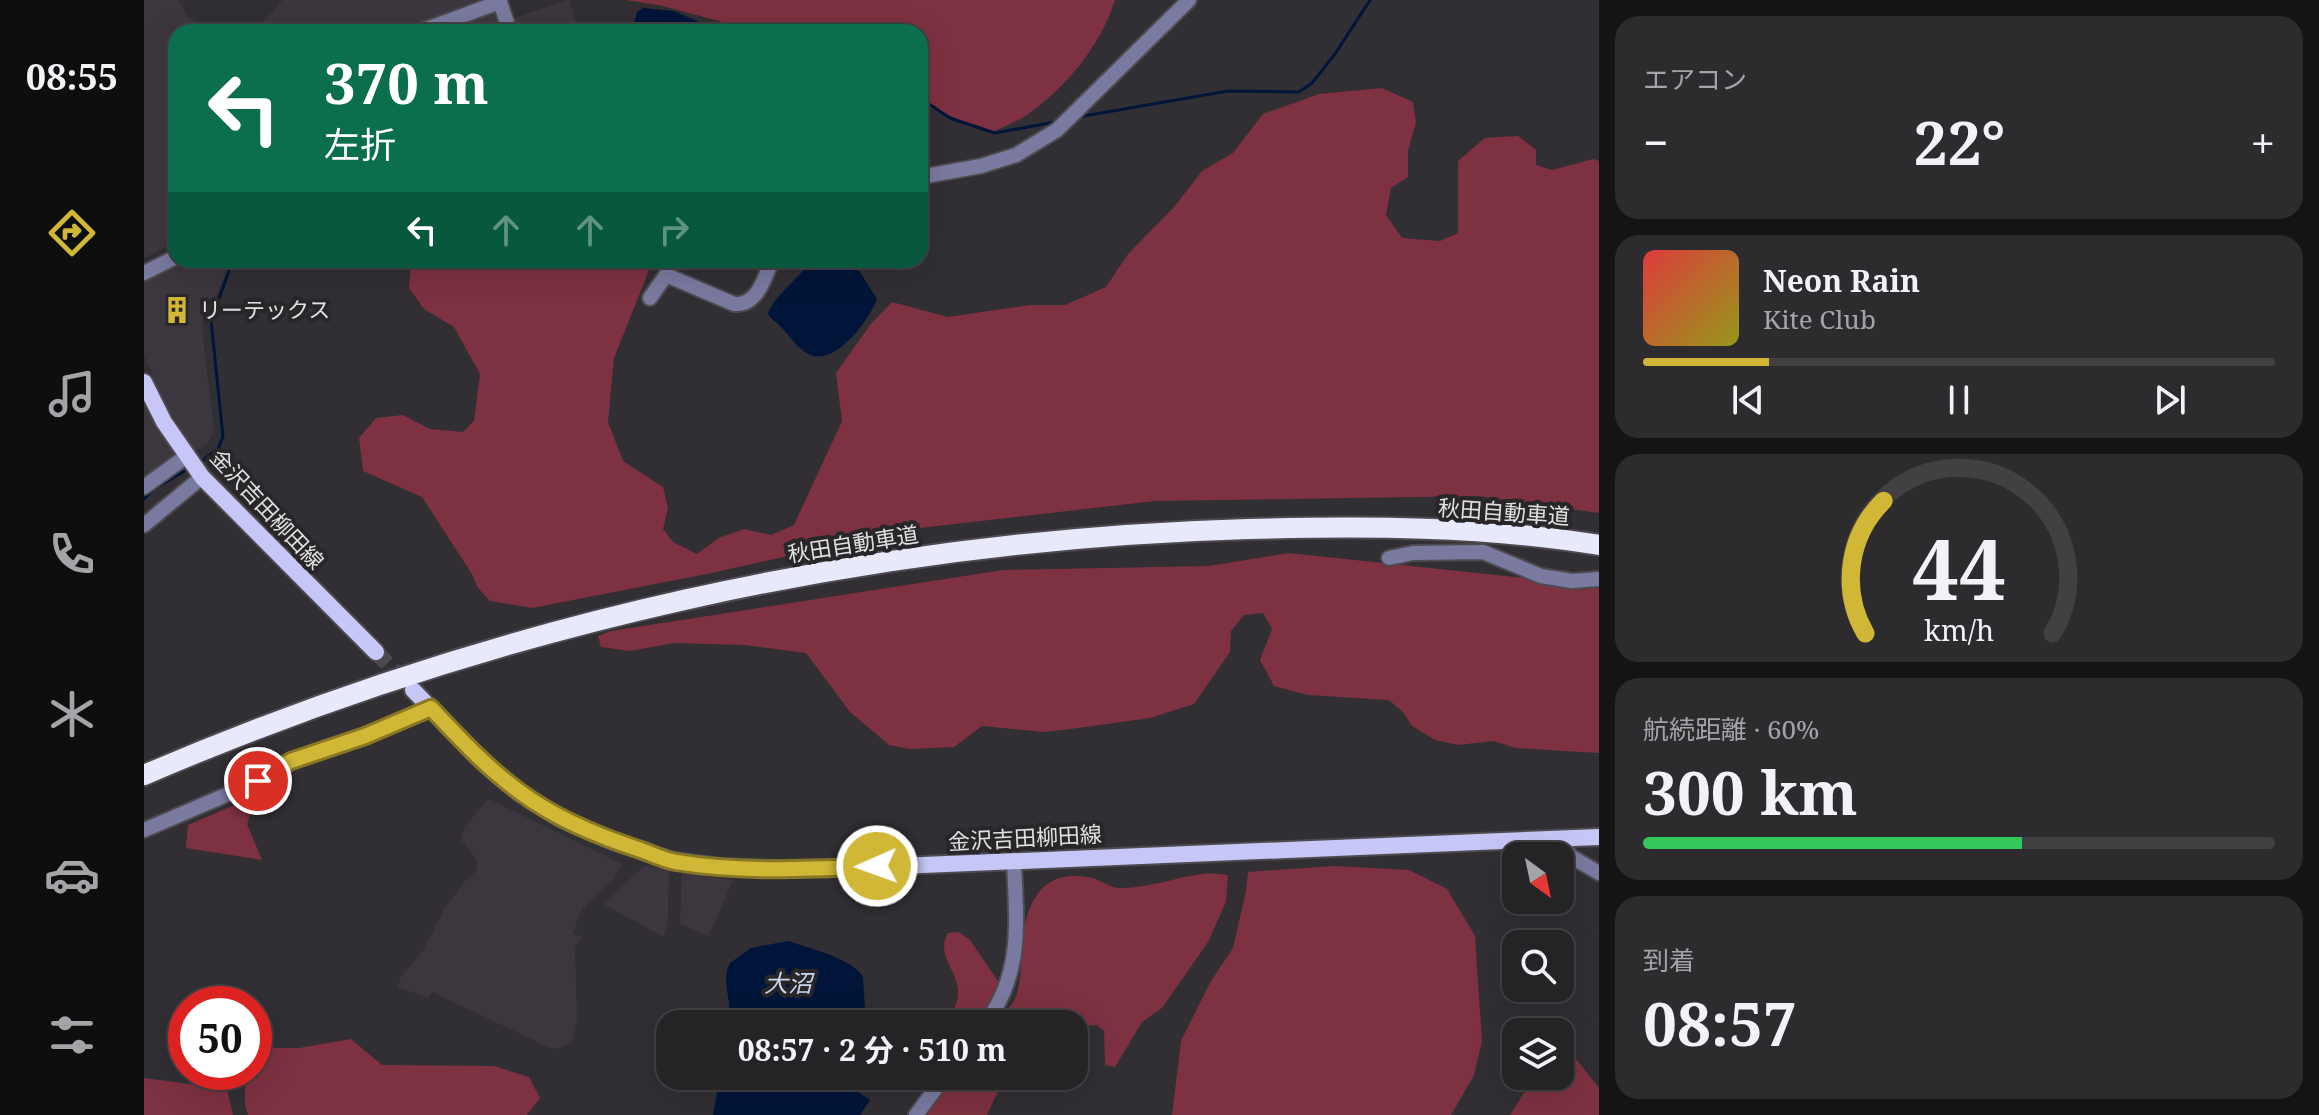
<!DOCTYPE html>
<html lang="ja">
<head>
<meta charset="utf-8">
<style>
  :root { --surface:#252326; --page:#2d2b2e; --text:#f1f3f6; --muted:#a3a4a7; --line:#424043; --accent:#d1b736 }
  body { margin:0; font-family:"Noto Serif","Noto Sans JP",serif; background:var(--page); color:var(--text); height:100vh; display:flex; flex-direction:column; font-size:30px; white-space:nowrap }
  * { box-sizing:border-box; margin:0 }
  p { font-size:26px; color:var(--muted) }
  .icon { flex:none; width:44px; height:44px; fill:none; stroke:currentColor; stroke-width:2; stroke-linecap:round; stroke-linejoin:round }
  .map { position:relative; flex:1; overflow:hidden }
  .panel { display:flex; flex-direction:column; gap:16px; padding:16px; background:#141315; width:720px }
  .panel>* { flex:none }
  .banner { position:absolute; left:24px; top:24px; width:760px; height:244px; border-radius:24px; box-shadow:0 8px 32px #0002,0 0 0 2px var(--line); background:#0b6e4f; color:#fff; overflow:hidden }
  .needle { width:52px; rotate:147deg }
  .controls { position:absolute; left:1358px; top:842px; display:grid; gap:16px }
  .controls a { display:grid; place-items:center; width:72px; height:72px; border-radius:16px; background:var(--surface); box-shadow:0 8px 32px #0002,0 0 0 2px var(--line); font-size:40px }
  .speed { position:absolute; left:24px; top:986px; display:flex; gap:16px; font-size:40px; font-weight:700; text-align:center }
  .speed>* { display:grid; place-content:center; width:104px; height:104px; border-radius:50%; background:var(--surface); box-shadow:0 8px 32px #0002,0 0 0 2px var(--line); line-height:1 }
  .speed .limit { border:12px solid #d22; background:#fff; color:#111 }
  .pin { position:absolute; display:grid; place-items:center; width:68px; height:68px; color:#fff; margin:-34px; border:4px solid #fff; border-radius:50%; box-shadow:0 2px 8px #0007 }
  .me { position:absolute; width:88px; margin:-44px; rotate:268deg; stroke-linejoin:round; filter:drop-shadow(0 0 6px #0008) }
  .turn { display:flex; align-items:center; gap:28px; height:168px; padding:0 24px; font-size:36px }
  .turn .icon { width:104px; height:104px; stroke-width:2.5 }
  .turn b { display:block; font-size:56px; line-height:68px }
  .lanes { display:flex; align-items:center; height:76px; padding:0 24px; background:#0003; justify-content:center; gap:40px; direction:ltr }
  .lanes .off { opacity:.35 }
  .big { font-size:60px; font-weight:700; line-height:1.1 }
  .panel .widget { flex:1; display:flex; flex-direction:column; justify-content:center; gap:12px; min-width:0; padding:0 28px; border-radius:24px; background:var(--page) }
  .panel .dial { align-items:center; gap:0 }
  .dial svg { height:208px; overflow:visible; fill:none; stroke:var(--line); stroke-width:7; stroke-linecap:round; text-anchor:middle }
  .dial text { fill:var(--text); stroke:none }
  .song { display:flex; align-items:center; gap:24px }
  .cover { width:96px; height:96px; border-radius:12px; background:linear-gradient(135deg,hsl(0 70% 55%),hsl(60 70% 35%)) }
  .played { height:8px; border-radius:4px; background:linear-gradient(90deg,var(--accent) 20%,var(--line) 20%) }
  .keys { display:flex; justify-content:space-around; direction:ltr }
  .heat { display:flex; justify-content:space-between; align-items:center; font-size:44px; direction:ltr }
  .charge { height:12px; border-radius:6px; background:linear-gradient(90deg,#34c759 60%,var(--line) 0) }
  .trip { position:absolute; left:512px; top:1010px; width:432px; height:80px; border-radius:24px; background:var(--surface); box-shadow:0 8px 32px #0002,0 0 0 2px var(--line); font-weight:700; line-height:80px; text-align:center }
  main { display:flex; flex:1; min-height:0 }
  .menu { display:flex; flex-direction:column; width:144px; justify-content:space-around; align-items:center; background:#0f0e0f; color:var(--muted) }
  .menu .icon { width:56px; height:56px }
  .menu .current { color:var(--accent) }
  .menu b { font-size:36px; color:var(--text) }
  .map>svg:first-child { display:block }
  .built { fill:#3c363f }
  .green { fill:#7e3140 }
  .water { fill:#001539 }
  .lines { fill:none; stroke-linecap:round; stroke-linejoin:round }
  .stream { stroke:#001539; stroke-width:3 }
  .major-tunnel { stroke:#4b494d; stroke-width:16; stroke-dasharray:16 8; stroke-linecap:butt }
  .minor-casing { stroke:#4d4b4f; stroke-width:18 }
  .major-casing { stroke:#4d4b4f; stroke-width:20 }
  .highway-casing { stroke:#4d4b4f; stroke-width:24 }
  .minor { stroke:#7a7aa0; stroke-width:14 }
  .major { stroke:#c7c7f7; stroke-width:16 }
  .highway { stroke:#e8e9fc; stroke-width:20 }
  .route-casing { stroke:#887723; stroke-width:20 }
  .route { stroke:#d1b736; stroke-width:14 }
  .labels { text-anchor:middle; stroke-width:8; stroke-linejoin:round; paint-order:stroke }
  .poi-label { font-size:22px; fill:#e0dfe1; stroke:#282629; text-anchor:start }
  .street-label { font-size:22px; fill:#e0dfe1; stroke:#282629 }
  .water-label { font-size:24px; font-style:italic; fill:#cad8ec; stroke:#282629 }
</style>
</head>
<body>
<main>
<nav class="menu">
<b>08:55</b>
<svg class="icon current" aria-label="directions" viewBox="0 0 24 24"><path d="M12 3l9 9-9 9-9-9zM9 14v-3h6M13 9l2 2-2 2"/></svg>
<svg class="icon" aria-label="music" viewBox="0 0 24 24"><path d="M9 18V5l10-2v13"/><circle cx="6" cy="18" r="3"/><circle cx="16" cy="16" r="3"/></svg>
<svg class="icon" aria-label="phone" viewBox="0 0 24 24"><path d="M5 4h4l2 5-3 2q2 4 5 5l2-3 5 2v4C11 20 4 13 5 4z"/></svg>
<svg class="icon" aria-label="climate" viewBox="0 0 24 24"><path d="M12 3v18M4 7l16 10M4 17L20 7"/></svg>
<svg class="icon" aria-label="car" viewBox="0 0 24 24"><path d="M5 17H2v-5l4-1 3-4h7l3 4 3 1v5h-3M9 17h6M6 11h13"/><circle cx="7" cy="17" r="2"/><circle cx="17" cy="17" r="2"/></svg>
<svg class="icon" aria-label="filters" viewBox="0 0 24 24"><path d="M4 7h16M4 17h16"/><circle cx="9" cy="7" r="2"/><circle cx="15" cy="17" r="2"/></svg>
</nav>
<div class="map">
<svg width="1455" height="1115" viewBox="0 0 1455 1115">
  <rect width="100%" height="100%" fill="#312f33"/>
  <g class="built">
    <polygon points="0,0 34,0 44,17 65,30 75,32 32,32 32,242 0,258"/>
    <polygon points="139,0 350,0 259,32 106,32 114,28"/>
    <polygon points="425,0 435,32 372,32 367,19"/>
    <polygon points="349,12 355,16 361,32 293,32"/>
    <polygon points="40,260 86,260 64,319 59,319 58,329 70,430 65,442 51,452 23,407 0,356 0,281"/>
    <polygon points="0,401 30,454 30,461 0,484"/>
    <polygon points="345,799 478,864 470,880 443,904 435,915 429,933 438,937 431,947 433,1019 428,1042 416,1048 408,1049 288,992 284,998 253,987 257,977 278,952 300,909 321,881 333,870 333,860 317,840 320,827"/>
    <polygon points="500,866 525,869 524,921 520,937 459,904"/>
    <polygon points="538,873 589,880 565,936 536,924"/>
  </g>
  <g class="green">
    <path d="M482,0h489c-14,46 -51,90 -91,117 -10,6 -23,11 -34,16l-70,-30v-71h-160l-97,-26z"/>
    <polygon points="1238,88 1269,102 1272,122 1264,151 1264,177 1247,188 1242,215 1258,238 1296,241 1314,233 1314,161 1341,138 1374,136 1392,150 1392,165 1408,170 1449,159 1455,161 1455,513 1335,496 1011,501 758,530 568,573 388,608 346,601 334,588 328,574 278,497 219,471 215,438 232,418 259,415 286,429 319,432 330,421 336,374 310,327 280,309 265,288 267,260 509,260 470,358 464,422 479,461 519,487 524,508 519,529 529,542 553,554 575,538 600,529 627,535 650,525 698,421 692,373 726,325 748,302 804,317 886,305 921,305 962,287 984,254 1031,206 1058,171 1089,153 1119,114 1175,94"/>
    <polygon points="1145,553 1455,586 1455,753 1372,748 1349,741 1314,745 1291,740 1268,726 1259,712 1245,700 1164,695 1130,686 1116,660 1128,629 1119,613 1100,615 1087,631 1086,652 1050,704 1006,718 927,729 899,732 838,726 810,747 766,749 745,745 706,712 662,653 600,645 531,643 486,651 457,647 454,636 467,631 859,570 1065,566"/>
    <polygon points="113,795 103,824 118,860 42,848 44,825"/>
    <polygon points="1190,866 1265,870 1303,889 1331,936 1338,1041 1330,1075 1307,1115 1028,1115 1037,1041 1067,981 1089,948 1102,891 1104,872"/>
    <path d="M1066,873l18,2 -2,27 -18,40 -46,66 -20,14 -27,45 -10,-2 -1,-34 -7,-6 -23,2v-3h-81c7,-7 16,-15 21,-23 9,-18 6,-41 8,-60 6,-42 21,-73 70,-63 10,2 17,10 28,10 31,0 59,-12 90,-15z"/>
    <path d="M815,932l11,8 30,44 -3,14 -17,26h-40c4,-4 11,-10 14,-15 16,-34 -22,-49 -6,-76z"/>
    <polygon points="207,1039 238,1065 350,1066 385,1077 396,1098 383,1115 104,1115 101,1104 101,1072 110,1072 110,1048 155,1048"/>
    <polygon points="1416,1053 1433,1060 1455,1088 1455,1115 1366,1115 1391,1076 1416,1076"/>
    <polygon points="810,1076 861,1076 843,1115 783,1115"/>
    <polygon points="0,1078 83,1089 89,1115 0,1115"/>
  </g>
  <g class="water">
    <polygon points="499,8 530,11 578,32 488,32 493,12"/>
    <path d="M668,260h36l10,9 19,30c-8,21 -42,69 -69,55 -11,-6 -18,-18 -27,-27 -5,-6 -9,-6 -13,-13 5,-17 32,-37 44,-54z"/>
    <path d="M644,941c20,7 64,17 75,36l3,47h-140c10,-21 -7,-40 4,-61l21,-15z"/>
    <polygon points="576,1076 706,1076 704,1080 707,1087 726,1100 716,1115 569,1115"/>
  </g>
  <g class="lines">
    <g class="stream">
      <polyline points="776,98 806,118 851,133 911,122"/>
      <polyline points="934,117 1084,91 1155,92 1168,83 1191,54 1226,0"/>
      <polyline points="58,461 74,449 79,437 67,320 89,260"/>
      <polyline points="0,499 10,489 44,469"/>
    </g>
    <polyline class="major-tunnel" points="232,652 264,685"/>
    <g class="minor-casing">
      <g id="minor">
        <polyline points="274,32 356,2 366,32"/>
        <polyline points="776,177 837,166 872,155 913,130 1045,0"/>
        <polyline points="0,273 32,257"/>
        <path d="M506,298l16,-23 68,29c23,2 31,-26 38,-44"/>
        <polyline points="0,487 44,455"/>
        <polyline points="0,525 58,477"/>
        <polyline points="1245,558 1269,553 1339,552 1397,576 1428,581 1455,579"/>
        <polyline points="0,830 110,783 147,761 221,736 287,708"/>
        <polyline points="1417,839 1426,856 1455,873"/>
        <path d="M841,1024c39,-52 31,-103 29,-164"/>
        <polyline points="772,1115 801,1076"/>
      </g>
    </g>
    <g class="major-casing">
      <g id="major">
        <polyline points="0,382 20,422 58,477 232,652"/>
        <polyline points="269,690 339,762 376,793 416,818 469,841 529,861 577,867 635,869 707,868 1455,837"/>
      </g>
    </g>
    <g class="highway-casing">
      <path id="highway" d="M0,775c349,-150 724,-235 1104,-246 116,-3 236,-3 351,16"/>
    </g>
    <use href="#minor" class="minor"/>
    <use href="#major" class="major"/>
    <use href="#highway" class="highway"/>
  </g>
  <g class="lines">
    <g class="route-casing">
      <path id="route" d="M114,781l33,-20 74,-25 66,-28c28,30 56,60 89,84 36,27 78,44 121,58 11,4 23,10 35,12 66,11 135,7 201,4"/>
    </g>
    <use href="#route" class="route"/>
  </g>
  <defs>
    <g id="building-bare" transform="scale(2.16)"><path d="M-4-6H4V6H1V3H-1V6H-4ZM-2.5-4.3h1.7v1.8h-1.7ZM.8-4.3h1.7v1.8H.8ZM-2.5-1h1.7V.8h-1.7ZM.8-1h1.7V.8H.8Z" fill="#d1b736" stroke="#282629" stroke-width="2.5" paint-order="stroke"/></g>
  </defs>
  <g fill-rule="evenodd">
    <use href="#building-bare" x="33" y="310"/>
  </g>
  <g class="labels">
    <g class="poi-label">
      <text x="55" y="318">リーテックス</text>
    </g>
    <g class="street-label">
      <text transform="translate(123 509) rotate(47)" y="8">金沢吉田柳田線</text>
      <text transform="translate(1360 512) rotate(4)" y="8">秋田自動車道</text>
      <text transform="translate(709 544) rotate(-9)" y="8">秋田自動車道</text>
      <text transform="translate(881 838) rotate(-3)" y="8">金沢吉田柳田線</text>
    </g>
    <g class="water-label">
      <text x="644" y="992">大沼</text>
    </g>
  </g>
</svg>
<div class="controls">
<a><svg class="needle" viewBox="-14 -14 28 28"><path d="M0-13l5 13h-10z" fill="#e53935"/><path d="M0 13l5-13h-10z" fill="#a3a4a7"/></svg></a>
<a><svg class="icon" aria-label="search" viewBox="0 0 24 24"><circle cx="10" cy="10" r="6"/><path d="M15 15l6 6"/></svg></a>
<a><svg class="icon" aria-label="layers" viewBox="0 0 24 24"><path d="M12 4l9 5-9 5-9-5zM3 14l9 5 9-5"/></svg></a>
</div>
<div class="speed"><div class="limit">50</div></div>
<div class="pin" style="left:114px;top:781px;background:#d93025"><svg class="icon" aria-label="arrive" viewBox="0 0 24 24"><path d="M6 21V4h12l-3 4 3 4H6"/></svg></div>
<svg class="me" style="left:733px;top:866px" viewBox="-20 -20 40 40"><circle r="17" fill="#d1b736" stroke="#fff" stroke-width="3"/><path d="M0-11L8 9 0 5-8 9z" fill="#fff"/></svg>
<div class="trip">08:57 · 2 分 · 510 m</div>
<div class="banner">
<div class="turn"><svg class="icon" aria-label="left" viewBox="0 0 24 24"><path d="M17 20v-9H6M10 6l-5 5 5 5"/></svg><div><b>370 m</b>左折</div></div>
<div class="lanes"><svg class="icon" aria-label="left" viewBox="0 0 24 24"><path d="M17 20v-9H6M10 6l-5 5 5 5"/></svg><svg class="icon off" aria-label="ahead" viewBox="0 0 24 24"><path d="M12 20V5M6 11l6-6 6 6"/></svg><svg class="icon off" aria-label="ahead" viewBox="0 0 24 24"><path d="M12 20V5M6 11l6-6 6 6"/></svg><svg class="icon off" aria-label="right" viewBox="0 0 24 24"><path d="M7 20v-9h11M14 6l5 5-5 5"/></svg></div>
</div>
</div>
<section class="panel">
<div class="widget"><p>エアコン</p>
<div class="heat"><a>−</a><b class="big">22°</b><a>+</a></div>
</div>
<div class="widget">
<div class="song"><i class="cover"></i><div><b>Neon Rain</b><p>Kite Club</p></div></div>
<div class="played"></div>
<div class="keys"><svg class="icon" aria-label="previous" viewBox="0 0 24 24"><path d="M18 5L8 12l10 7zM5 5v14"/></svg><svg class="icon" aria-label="pause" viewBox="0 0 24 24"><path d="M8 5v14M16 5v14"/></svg><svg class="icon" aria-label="next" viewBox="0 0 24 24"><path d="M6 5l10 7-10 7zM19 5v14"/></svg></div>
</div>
<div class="widget dial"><svg viewBox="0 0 100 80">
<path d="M14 69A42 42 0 1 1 86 69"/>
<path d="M14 69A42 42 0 0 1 21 18" stroke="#d1b736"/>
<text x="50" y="56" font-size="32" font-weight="700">44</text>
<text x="50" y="72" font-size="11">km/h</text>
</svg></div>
<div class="widget"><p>航続距離 · 60%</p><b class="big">300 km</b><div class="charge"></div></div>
<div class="widget"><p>到着</p><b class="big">08:57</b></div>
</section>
</main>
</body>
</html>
